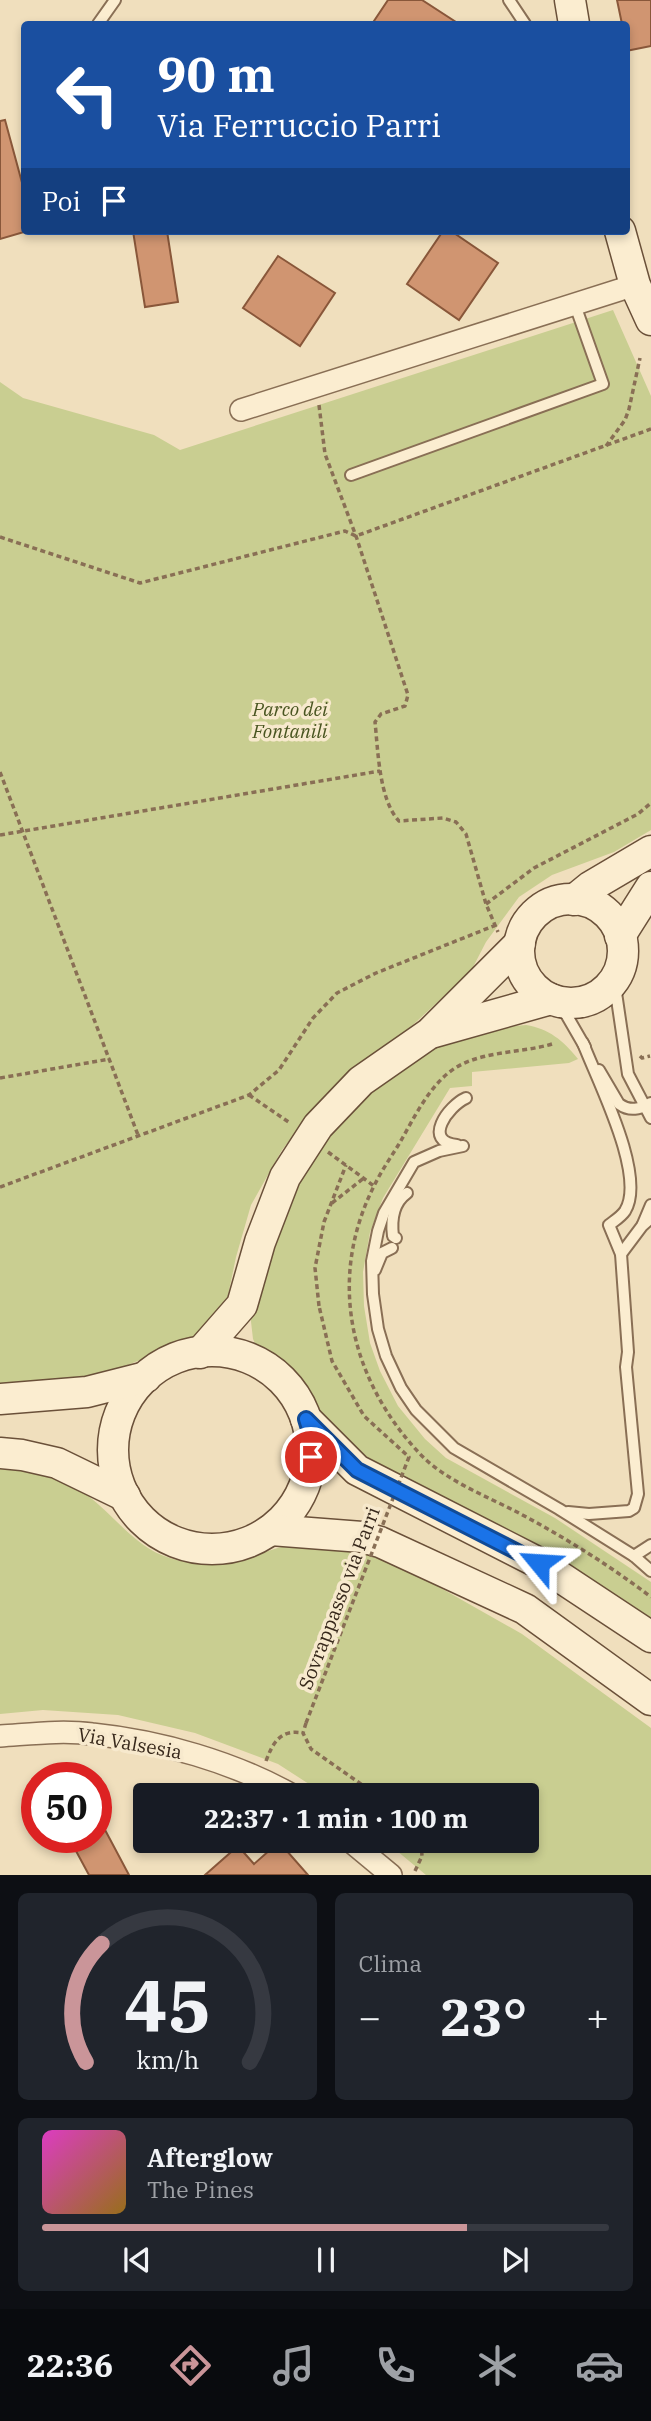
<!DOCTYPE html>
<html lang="it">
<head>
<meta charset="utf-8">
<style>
  :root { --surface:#171b24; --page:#20242c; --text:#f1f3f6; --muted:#9ea1a6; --line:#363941; --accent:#ca9599 }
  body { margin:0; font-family:"IBM Plex Serif",serif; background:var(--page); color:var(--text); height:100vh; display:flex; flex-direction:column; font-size:26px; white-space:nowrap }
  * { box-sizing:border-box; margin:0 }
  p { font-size:23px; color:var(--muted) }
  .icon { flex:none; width:38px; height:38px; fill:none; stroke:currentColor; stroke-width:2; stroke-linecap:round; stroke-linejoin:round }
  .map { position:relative; height:1875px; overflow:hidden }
  .drawer { display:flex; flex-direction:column; gap:18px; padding:18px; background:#0d0f14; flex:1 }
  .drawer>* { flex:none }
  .top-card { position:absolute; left:21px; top:21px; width:609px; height:214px; border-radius:7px; box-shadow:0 4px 10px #0003; background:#1a4fa0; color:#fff; overflow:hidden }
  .speed { position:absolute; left:21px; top:1762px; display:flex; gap:14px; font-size:35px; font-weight:700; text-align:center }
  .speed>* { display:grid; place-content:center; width:91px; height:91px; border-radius:50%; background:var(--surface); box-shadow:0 4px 10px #0003; line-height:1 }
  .speed .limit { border:10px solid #d22; background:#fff; color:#111 }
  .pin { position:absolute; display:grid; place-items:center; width:60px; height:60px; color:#fff; margin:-30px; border:4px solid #fff; border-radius:50%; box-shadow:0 2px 7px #0007 }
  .me { position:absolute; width:77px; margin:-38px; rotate:297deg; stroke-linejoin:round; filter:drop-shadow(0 0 5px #0008) }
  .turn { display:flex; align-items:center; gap:24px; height:147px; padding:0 21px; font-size:32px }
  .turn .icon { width:91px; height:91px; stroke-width:2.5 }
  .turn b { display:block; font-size:49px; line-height:60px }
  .then { display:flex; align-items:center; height:66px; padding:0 21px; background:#0003; gap:14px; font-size:26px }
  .big { font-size:52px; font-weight:700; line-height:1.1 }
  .drawer .card { flex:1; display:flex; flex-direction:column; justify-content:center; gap:10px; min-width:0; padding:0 24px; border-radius:10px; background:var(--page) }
  .drawer .dial { align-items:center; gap:0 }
  .dial svg { height:182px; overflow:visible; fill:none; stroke:var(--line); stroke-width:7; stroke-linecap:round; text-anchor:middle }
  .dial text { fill:var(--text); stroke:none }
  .song { display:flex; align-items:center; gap:21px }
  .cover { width:84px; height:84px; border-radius:10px; background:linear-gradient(135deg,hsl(310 70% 55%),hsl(40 70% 35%)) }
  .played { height:7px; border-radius:4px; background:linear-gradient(90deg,var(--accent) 75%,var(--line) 75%) }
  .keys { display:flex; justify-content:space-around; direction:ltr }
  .heat { display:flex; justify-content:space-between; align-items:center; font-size:38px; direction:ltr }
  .drawer .tiles { flex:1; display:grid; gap:18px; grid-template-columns:1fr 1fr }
  .card:last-child { grid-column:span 2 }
  .trip { position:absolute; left:133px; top:1783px; width:406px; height:70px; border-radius:7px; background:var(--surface); box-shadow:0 4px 10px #0003; font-weight:700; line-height:70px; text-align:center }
  .tabs { display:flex; height:112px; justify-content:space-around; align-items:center; background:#090b0e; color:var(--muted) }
  .tabs .icon { width:49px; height:49px }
  .tabs .on { color:var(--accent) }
  .tabs b { font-size:32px; color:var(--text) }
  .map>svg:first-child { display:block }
  .green { fill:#c9ce91 }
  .building { fill:#d09571; stroke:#89573a; stroke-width:2 }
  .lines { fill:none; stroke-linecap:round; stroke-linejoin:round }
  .lane-casing { stroke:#896f55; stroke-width:14 }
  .street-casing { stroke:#896f55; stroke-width:24 }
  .secondary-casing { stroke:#6a5039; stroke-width:33 }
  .path { stroke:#896f55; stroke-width:3.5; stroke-dasharray:5 3.5; stroke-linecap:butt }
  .lane { stroke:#fbedd0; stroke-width:10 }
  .street { stroke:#fbedd0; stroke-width:21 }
  .secondary { stroke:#fbedd0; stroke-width:30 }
  .path-bridge { stroke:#896f55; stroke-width:3.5; stroke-dasharray:5 3.5; stroke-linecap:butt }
  .route-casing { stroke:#114b97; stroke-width:18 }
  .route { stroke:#1a73e8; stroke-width:12 }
  .labels { text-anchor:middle; stroke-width:7; stroke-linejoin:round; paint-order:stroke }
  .park-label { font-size:19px; font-style:italic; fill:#495520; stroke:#f7e9cd }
  .street-label { font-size:19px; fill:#37281b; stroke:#f7e9cd }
</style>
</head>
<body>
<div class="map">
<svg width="651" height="1875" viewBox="0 0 651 1875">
  <rect width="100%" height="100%" fill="#f0dfbd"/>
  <g class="green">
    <polygon points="613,310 651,396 651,830 614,852 552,875 519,897 486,942 471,971 402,1035 358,1065 323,1097 282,1150 251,1205 236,1257 226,1305 192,1345 140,1360 108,1373 55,1384 0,1386 0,382 23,398 154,435 180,450"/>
    <path d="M526,1025c23,4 37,15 52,34l-9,4 -97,9v14l-22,2 -67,110 -13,34 -7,40 1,34 6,37 10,28 18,35 27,33 21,19 109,60 96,64v41l-266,-154 -37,-25 -58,-60 -27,-24 -10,-21 -3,-26 9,-46 47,-107 45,-55 50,-39 51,-28 41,-10z"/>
    <path d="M0,1465c29,5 55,9 81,26 30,19 53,57 89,67 30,10 59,4 89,-4 10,-3 21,-8 31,-8 31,-1 66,4 96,11l136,77 129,94v147h-225l-41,-34h142v-45l-201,-1 -48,-31 -83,-31 -77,-18 -75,-5 -43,4z"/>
  </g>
  <g class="building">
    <polygon points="388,0 422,0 459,24 372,24"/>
    <polygon points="617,0 651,0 651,46 626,51 626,24 622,24"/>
    <polygon points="5,120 24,190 24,232 0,239 0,121"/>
    <polygon points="133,231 167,231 178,302 145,307"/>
    <polygon points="443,231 451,231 498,263 459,320 407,284"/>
    <polygon points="278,256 335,293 300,346 243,308"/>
    <polygon points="96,1813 112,1843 129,1875 89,1875 69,1838 96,1838"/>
    <polygon points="279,1842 308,1875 205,1875 238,1846 254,1864"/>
  </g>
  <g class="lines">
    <g class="lane-casing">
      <g id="lane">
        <polyline points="509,0 525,24"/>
        <polyline points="98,24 115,0"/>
        <polyline points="351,475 603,384 575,305"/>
        <polyline points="614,979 628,1074 651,1118"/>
        <polyline points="559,1002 585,1047"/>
        <path d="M599,1070l20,34c11,8 21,5 32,-1"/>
        <path d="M457,1145c-35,-3 -9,-39 9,-47"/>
        <polyline points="463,1146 439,1151 414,1162 384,1213 378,1231 372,1261 373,1294 378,1329 386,1356 401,1388 416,1410 454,1448 559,1509 634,1556 651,1571"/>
        <polyline points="643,1224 651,1205"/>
        <path d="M396,1238l-3,-2c-2,-16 0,-33 14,-43"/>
        <polyline points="621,1254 642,1226 651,1218"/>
        <polyline points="375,1270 382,1253 392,1248"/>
        <path d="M568,1512l21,2 40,-3 5,-3 4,-14 -12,-127 2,-15 -7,-98 -12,-29c5,-4 12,-8 16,-14 22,-35 -28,-131 -42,-168"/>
        <polyline points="634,1556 651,1545"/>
      </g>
    </g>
    <g class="street-casing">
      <g id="street">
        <polyline points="241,410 635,285"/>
        <path d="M0,1736c31,-2 62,-6 92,-2 68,7 142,28 202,62"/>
        <polyline points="350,1841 391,1875"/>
      </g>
    </g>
    <g class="secondary-casing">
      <g id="secondary">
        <polyline points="570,0 574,24"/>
        <polyline points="620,231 635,285 651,320"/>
        <circle cx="571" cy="951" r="52"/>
        <polyline points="574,900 590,887 651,851"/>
        <polyline points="620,936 651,887"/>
        <polyline points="434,1032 551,999"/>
        <circle cx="212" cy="1450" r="99"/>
        <polyline points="200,1353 242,1305 260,1242 285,1177 318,1126 361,1081 430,1033 520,943"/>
        <polyline points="0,1399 87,1392 146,1377"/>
        <polyline points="306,1419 357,1470 539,1563 651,1637"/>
        <polyline points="0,1453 22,1455 57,1463 125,1496"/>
        <polyline points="271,1530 362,1537 380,1542 525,1609 651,1700"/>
      </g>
    </g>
    <g class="path">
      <path d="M319,405l6,49 31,82 52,159 -3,11 -24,8 -6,8c3,28 4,78 24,99l44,-3 13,4 10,12 20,70 12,28"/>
      <polyline points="606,446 625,420 629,409 640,358"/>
      <polyline points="0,537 140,583 345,531 356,536 651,429"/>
      <polyline points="0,772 138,1135"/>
      <polyline points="0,835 380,771"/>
      <polyline points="486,904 534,868 638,814 651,803"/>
      <path d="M552,1044c-33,10 -77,6 -105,30 -21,18 -34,46 -48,70 -8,13 -17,26 -24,40 -49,95 -25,197 47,272 25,25 64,40 95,56 47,25 92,53 134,85"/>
      <polyline points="640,1056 642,1058 650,1056"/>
      <polyline points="0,1078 110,1059"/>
      <polyline points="249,1095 290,1123"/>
      <polyline points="328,1152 374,1186"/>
      <polyline points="0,1187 249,1095 279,1070 313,1018 337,993 376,973 496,925"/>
      <polyline points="332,1203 364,1178"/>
      <polyline points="319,1306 315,1268 324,1222 346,1165"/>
      <polyline points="306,1723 303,1733 311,1749 378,1796"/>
      <path d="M266,1761c7,-19 15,-32 37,-28"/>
      <polyline points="415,1871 422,1856 421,1841"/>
    </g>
    <use href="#lane" class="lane"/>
    <use href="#street" class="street"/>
    <use href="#secondary" class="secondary"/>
    <polyline class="path-bridge" points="306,1723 409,1457 364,1416 332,1361 319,1306"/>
  </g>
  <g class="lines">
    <g class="route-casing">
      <polyline id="route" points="311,1457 310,1432 306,1419 357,1470 539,1563"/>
    </g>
    <use href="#route" class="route"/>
  </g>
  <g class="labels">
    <g class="park-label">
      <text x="290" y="716">Parco dei<tspan x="290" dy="22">Fontanili</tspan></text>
    </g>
    <g class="street-label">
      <text transform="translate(339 1598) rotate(-69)" y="7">Sovrappasso via Parri</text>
      <text transform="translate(130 1743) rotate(10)" y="7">Via Valsesia</text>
    </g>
  </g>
</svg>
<div class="speed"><div class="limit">50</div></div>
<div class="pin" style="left:311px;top:1457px;background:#d93025"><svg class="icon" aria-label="arrive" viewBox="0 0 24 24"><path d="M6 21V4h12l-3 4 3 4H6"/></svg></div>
<svg class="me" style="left:539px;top:1563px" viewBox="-20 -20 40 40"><path d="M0-17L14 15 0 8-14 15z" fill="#1a73e8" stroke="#fff" stroke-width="4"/></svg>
<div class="trip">22:37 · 1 min · 100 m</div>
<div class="top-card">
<div class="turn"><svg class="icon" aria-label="left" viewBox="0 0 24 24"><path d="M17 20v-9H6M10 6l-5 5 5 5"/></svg><div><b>90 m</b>Via Ferruccio Parri</div></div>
<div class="then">Poi<svg class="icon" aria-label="arrive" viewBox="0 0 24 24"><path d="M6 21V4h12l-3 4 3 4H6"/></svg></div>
</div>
</div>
<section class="drawer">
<div class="tiles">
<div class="card dial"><svg viewBox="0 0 100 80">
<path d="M14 69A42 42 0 1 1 86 69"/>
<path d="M14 69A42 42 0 0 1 21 17" stroke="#ca9599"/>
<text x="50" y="56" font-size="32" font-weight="700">45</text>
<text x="50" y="72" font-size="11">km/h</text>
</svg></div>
<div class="card"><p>Clima</p>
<div class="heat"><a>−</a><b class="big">23°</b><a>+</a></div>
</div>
<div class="card">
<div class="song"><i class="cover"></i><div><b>Afterglow</b><p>The Pines</p></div></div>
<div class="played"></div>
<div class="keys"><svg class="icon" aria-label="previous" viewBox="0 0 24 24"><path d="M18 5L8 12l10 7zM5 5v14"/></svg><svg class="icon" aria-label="pause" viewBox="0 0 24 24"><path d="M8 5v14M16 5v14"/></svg><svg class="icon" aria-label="next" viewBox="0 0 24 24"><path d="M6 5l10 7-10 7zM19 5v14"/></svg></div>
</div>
</div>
</section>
<nav class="tabs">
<b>22:36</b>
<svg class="icon on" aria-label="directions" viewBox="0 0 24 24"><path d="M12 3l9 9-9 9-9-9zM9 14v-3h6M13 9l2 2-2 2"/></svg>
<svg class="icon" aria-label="music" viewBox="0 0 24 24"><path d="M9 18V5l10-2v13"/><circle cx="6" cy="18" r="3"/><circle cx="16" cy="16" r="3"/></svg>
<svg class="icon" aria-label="phone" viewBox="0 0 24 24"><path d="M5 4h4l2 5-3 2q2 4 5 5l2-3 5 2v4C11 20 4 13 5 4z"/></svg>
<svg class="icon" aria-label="climate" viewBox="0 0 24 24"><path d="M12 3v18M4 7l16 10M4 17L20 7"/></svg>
<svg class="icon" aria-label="car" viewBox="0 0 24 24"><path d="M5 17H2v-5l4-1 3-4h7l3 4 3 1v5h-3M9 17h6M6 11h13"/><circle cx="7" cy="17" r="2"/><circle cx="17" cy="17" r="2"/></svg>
</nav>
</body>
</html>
